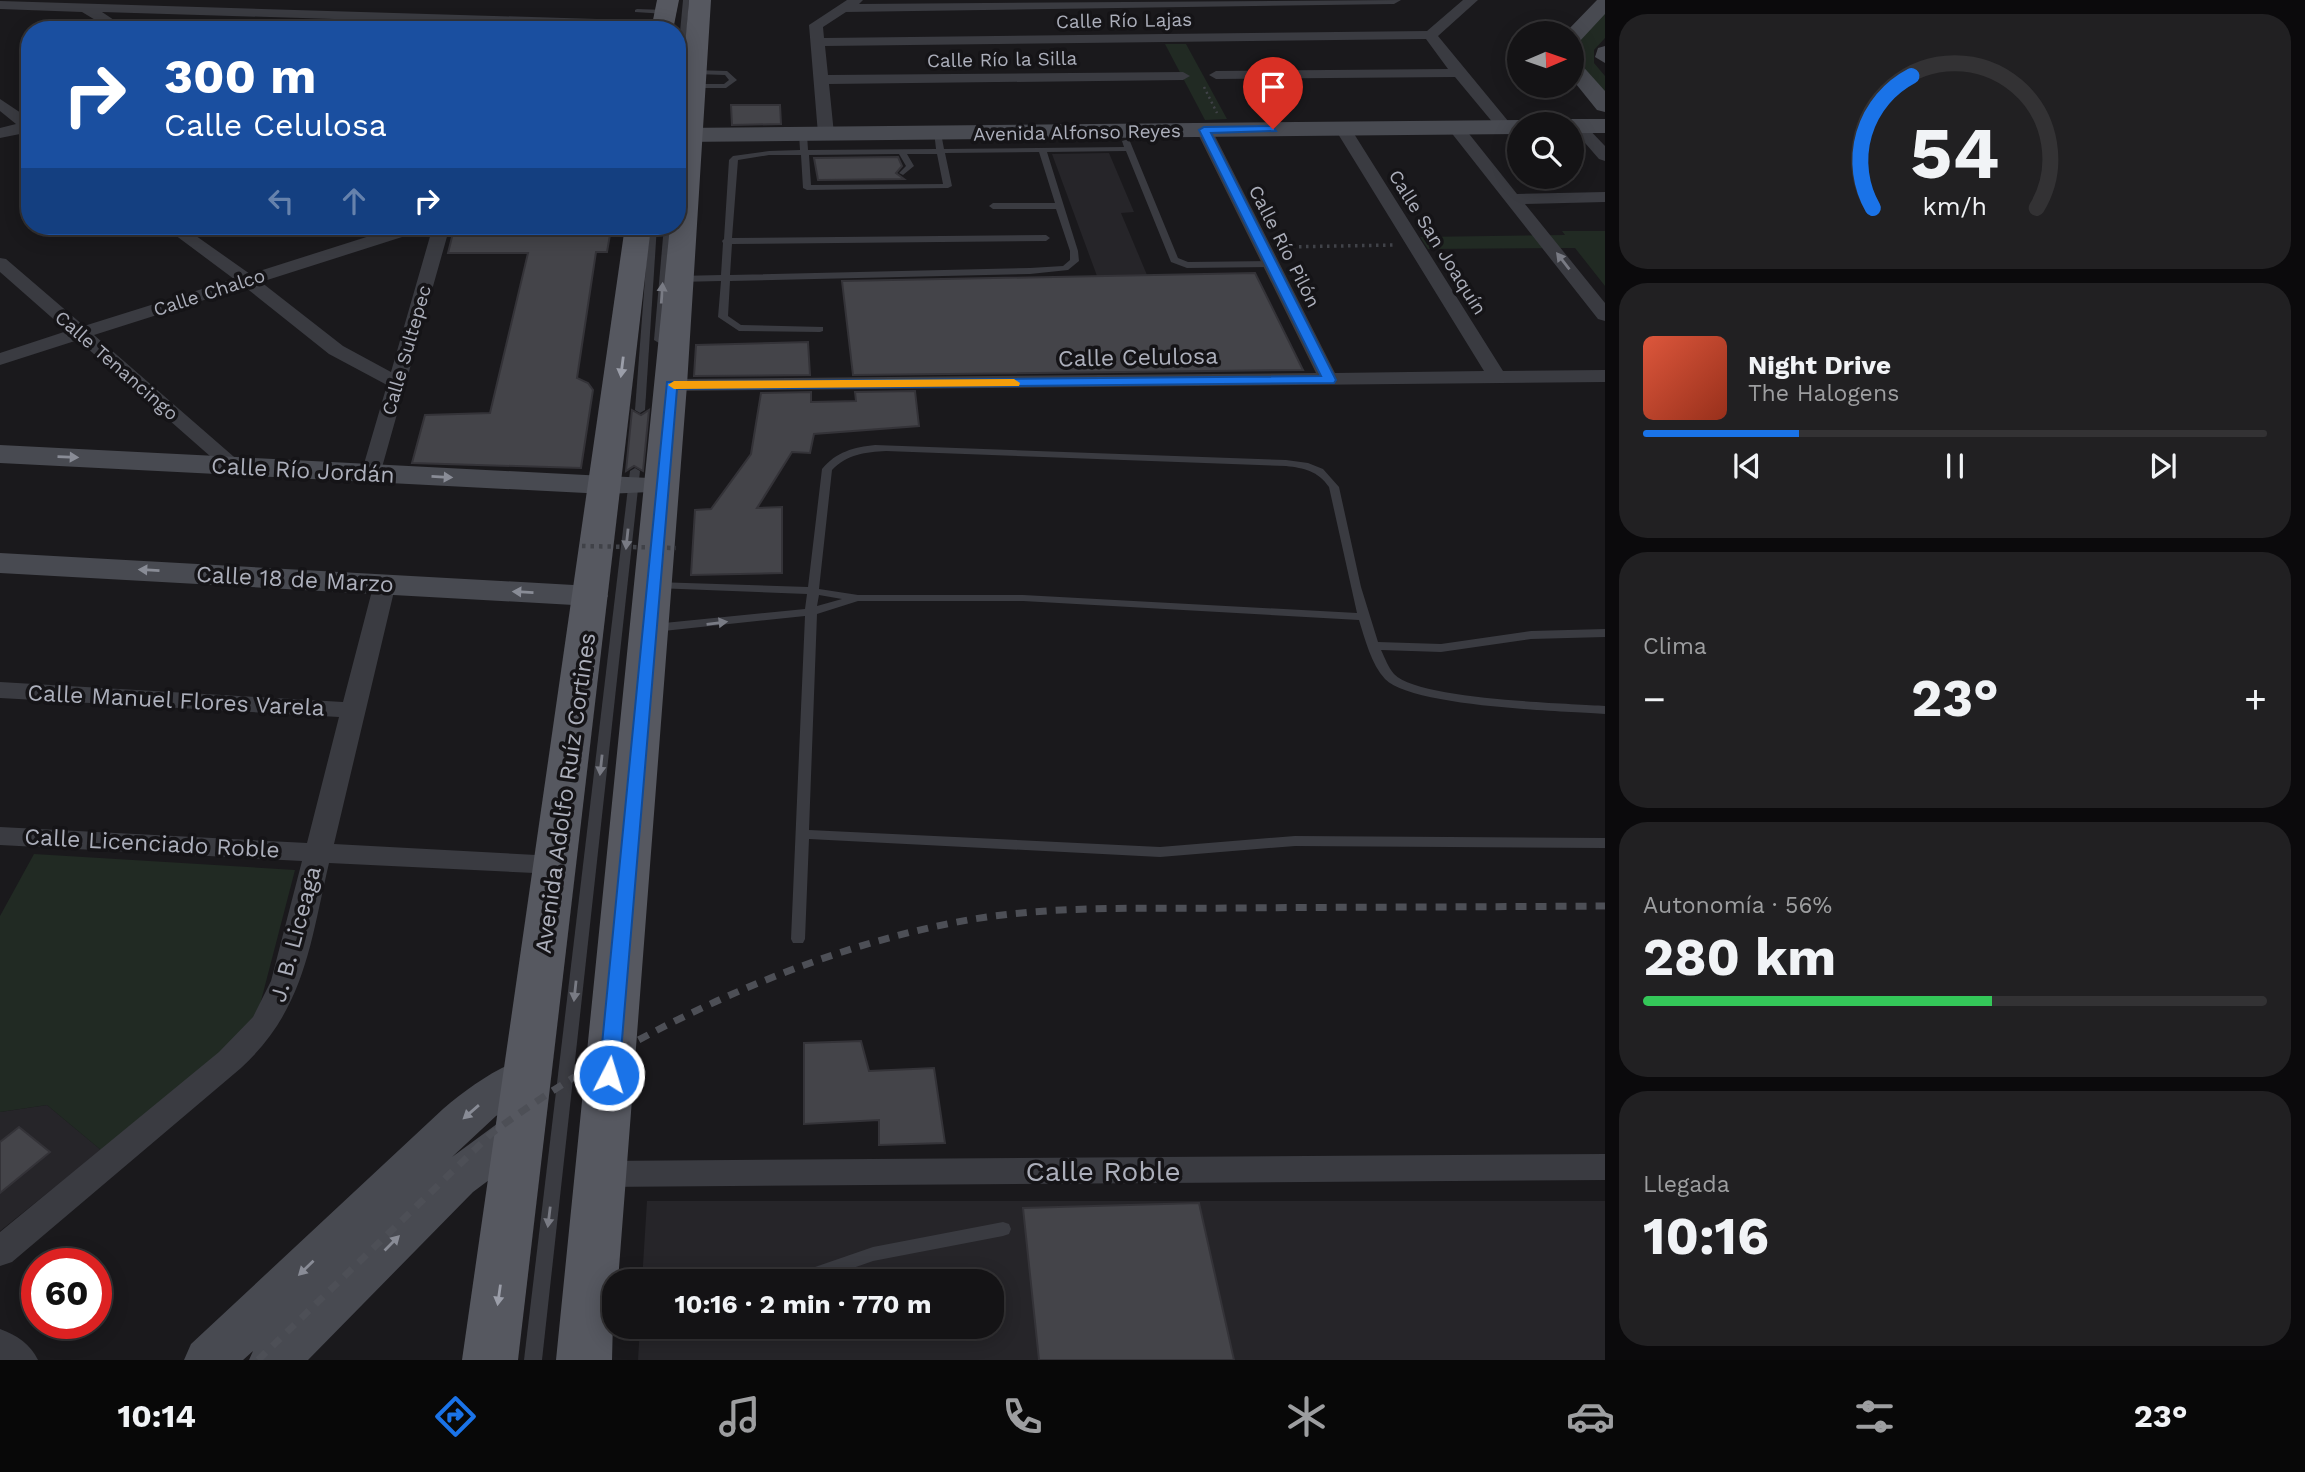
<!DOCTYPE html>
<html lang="es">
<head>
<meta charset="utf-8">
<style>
  :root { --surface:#141315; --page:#212022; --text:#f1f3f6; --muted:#9d9ea0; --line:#333234; --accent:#1a73e8 }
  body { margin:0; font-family:"Work Sans",sans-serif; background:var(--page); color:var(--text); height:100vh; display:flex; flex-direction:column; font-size:26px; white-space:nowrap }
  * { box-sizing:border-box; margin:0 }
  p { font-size:23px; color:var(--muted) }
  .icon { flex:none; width:38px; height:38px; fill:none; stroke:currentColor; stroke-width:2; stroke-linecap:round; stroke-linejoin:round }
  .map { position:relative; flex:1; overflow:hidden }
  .details { display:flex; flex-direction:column; gap:14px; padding:14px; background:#0b0a0c; width:700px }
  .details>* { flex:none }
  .banner { position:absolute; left:21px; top:21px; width:665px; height:214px; border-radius:28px; box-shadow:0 4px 18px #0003,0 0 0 2px var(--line); background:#1a4fa0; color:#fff; overflow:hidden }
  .needle { width:46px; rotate:88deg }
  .controls { position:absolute; left:1507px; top:21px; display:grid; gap:14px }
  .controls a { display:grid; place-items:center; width:77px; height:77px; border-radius:50%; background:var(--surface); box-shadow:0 4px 18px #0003,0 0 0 2px var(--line); font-size:35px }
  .speed { position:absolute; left:21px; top:1248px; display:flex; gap:14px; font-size:35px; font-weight:700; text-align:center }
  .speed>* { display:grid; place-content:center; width:91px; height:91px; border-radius:50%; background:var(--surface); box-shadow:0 4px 18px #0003,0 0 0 2px var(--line); line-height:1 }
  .speed .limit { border:10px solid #d22; background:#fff; color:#111 }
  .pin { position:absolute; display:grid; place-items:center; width:60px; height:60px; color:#fff; margin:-72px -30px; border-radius:50% 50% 50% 0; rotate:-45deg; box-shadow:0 0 7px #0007 }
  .pin .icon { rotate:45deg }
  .me { position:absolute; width:77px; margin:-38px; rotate:5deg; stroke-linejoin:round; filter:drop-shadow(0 0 5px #0008) }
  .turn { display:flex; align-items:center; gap:24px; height:147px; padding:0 28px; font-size:32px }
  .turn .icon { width:91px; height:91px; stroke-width:2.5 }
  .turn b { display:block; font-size:49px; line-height:60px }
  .lanes { display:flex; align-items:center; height:66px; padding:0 28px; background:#0003; justify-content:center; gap:35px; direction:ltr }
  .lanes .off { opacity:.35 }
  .big { font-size:52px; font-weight:700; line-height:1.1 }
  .details .card { flex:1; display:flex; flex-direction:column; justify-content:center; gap:10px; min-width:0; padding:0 24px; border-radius:28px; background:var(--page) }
  .details .dial { align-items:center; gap:0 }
  .dial svg { height:182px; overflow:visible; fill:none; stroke:var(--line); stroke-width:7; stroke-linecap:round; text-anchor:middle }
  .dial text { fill:var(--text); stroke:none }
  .song { display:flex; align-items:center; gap:21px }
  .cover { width:84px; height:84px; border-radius:10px; background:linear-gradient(135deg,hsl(10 70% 55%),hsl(10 70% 35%)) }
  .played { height:7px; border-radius:4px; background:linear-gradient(90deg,var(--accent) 25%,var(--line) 25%) }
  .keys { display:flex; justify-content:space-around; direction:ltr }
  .heat { display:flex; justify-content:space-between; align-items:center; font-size:38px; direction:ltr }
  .charge { height:10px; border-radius:5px; background:linear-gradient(90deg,#34c759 56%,var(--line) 0) }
  .trip { position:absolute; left:602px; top:1269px; width:402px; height:70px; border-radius:28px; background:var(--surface); box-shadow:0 4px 18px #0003,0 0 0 2px var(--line); font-weight:700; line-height:70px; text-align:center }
  .menu { display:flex; height:112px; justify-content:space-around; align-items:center; background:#080808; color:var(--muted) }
  .menu .icon { width:49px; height:49px }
  .menu .active { color:var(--accent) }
  .menu b { font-size:32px; color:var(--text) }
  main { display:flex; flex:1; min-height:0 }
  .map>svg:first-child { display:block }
  .built { fill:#262529 }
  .green { fill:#212a23 }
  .building { fill:#444449; stroke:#343338; stroke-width:2 }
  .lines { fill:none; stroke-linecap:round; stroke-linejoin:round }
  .path-far1 { stroke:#404248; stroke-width:2.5; stroke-dasharray:2 3.5; stroke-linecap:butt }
  .path { stroke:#404248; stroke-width:3.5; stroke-dasharray:2.5 4.5; stroke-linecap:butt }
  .lane { fill:#3a3b41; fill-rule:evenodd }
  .street { fill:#3a3b41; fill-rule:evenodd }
  .secondary { fill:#484a51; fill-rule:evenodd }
  .primary { fill:#565860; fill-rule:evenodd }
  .rail { stroke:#4d4f56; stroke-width:7; stroke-dasharray:11 9; stroke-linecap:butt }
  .path-bridge { stroke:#404248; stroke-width:4.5; stroke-dasharray:3.5 5; stroke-linecap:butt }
  .oneway { fill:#797b84 }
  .oneway2 { fill:#9b9ea9 }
  .oneway3 { fill:#898c96 }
  .route { fill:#1a73e8; stroke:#114b97; stroke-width:2 }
  .slow { fill:#f59e0b }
  .labels { text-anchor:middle; stroke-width:7; stroke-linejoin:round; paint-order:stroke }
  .far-street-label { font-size:19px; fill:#acafbb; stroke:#151417 }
  .street-label { font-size:23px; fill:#acafbb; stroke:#151417 }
  .near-street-label { font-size:28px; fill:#acafbb; stroke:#151417 }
</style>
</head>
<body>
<main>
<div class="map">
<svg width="1605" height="1360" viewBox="0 0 1605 1360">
  <rect width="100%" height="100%" fill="#1a191c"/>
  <g class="built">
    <polygon points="1109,153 1134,212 1121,213 1147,275 1097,276 1052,154"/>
    <polygon points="47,1105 101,1150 0,1231 0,1112"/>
    <polygon points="647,1201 1605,1201 1605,1360 638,1360 640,1327 992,1326 992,1281 642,1281"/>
  </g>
  <g class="green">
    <path d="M1605,7v31l-11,12v13l11,13v23c-37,-43 -46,-50 0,-92z"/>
    <polygon points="1165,44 1186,44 1227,119 1205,120"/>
    <polygon points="1562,231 1605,231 1605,286 1575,248 1428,249 1420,237 1565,235"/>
    <polygon points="34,854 295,870 255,1024 101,1150 47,1105 0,1112 0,916"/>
  </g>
  <g class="building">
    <polygon points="731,105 780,105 781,124 732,125"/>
    <polygon points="898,157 902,166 896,173 904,179 818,180 814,158"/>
    <polygon points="533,229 611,229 607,252 596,252 577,378 588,383 593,390 581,468 412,463 425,415 490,413 528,253 448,253 453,233 533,232"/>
    <polygon points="1255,273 1303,370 853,375 842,281"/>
    <polygon points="808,342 810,375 694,376 696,345"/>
    <polygon points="915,391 919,426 814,434 810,453 792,452 757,508 782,507 782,573 691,575 695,510 711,509 751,454 761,393 811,392 811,402 856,401 855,392"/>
    <polygon points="632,410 641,415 649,410 643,471 634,466 626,471"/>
    <polygon points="861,1041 869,1071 934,1068 945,1143 879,1145 879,1120 804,1124 804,1043"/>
    <polygon points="19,1127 50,1152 0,1193 0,1142"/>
    <polygon points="1199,1203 1234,1360 1039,1360 1023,1208"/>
  </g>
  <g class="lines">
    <polyline class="path-far1" points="1204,87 1217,113"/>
    <polyline class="path" points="1285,247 1395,245"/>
    <g class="lane">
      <polygon points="683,0 689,0 681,113 677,115 677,64"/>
      <polygon points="637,9 666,10 669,12 666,14 635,12 635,10"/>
      <polygon points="692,70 727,71 737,80 726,88 693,88 689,86 690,84 724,84 729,80 725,75 695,74 692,74"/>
      <path d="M934,131l7,2 3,16 180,-2 -2,-6 7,-2 49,119 10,4 84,-1 4,3 -4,3 -85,1 -16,-6 -45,-111 -79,1 31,99 1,10 -11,9 -38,4 -300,7 -2,35 13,9 82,2v4l-3,1 -81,-1 -21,-14 3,-36 -43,1 -5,-3 5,-3 43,-1 2,-32 -1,-2 2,-2 5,-79 4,-4 36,-5 31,-1 -1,-16 4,-2 4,2 1,16 128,-1zM1039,152l16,51h-62l-4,3 4,3h63l14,42v9l-7,6 -33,2 -300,7 2,-31 314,-3 4,-3 -4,-3 -314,3 6,-78 31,-5h32l2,33 4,2 141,-2 4,-2 -7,-33zM899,154l7,12 -7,7 4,2 11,-9 -7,-12h30l6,30 -132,1 -2,-30z"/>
      <polygon points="649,226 657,226 645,410 640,413 635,410"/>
      <polygon points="664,226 672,226 664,340 659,343 654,340"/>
      <path d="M875,445l411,15 22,3 15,6 16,18 22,100 17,55 63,2 90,-13 74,-2v8l-74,2 -90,13 -60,-2c4,8 7,17 13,24 25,26 170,29 211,32v8c-43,-3 -193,-7 -220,-35 -14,-15 -20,-40 -26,-59l-336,-19h-165l-41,13 -8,216 351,17 135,-11 310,2v10l-310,-2 -135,11 -351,-18 -4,100 -2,4h-10l-2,-4 14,-323 -151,16 -6,-4 6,-4 151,-15 2,-15 -152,-6 -6,-3 6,-3 153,5 14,-118c14,-17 32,-22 53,-24zM886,451l400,15c18,2 32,5 43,21l28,126 -334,-18h-165l-39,-6 13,-119c15,-16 34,-18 54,-19zM819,595l23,4 -25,7z"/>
      <polygon points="635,468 640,471 542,1360 524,1360 630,471"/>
      <polygon points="1003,1222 1009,1224 1011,1229 1009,1234 1003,1236 873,1261 816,1281 786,1281 789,1276 873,1247"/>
    </g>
    <g class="street">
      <polygon points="847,0 863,0 859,4 1401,0 1394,4 846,12 823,27 824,38 1427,31 1463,0 1478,0 1438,36 1513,127 1511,130 1499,130 1455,77 1216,79 1209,75 1216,71 1448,69 1426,39 825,46 828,75 1183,72 1190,76 1183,80 829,84 834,134 826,139 818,134 809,25"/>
      <polygon points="0,1 662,21 669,25 662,29 102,12 129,30 112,30 82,12 0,9"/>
      <polygon points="0,99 30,119 30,132 0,138 0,128 16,124 0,111"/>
      <polygon points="1578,121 1583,123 1605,146 1605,161 1599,159 1572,128 1573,123"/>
      <polygon points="1456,123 1462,125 1517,194 1605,192 1605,202 1525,204 1605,303 1605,321 1598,319 1450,131 1448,128"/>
      <polygon points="1343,124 1351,129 1503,371 1605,370 1605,382 671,391 661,385 671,379 1316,373 1196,130 1204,125 1212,130 1335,373 1484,371 1335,129"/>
      <polygon points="163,226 182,226 250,274 401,226 426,226 424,230 261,282 343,346 391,372 433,226 450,226 379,478 365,478 361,474 387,385 329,354 245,287 94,335 241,463 245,467 241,471 227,471 78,340 0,365 0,353 67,331 0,272 0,258 6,259 84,326 234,279"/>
      <path d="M385,576l11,7 -62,261 221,12 10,2 4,7 -4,7 -10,2 -226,-11c-19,81 -24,146 -88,205l-229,194 -12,4v-34l219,-180 34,-35 18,-36 31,-120 -302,-16v-18l307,16 32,-126 -339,-19v-16l343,20 31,-119z"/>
      <polygon points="1605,1154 1605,1180 600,1187 589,1183 584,1174 589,1165 600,1161"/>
      <path d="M0,1329c17,6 30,15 38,31h-38z"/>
    </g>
    <g class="secondary">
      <polygon points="1597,0 1605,0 1605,14 1579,42 1572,44 1572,33 1565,33"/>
      <polygon points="1605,46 1605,63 1595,57 1598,48"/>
      <polygon points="1572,60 1579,62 1605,91 1605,112 1597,110 1572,79"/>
      <polygon points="1572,119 1605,119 1605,133 1572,133 1572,124 1562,124"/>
      <polygon points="1519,120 1528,124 1519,124 1519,134 677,142 677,128"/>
      <polygon points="0,445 605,476 673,479 677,485 673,491 605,494 0,463"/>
      <polygon points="0,553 591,586 603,589 608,596 603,603 591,606 0,573"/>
      <path d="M528,1057l16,5 6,12 -6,12 -48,30 -44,41 53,-39 16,-5 16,5 7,13 -7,13 -64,48 -165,168h-59l4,-9 -10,9h-59l7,-16 252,-235c25,-21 54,-42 85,-52z"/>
    </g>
    <g class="primary">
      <polygon points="657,0 679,0 673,30 651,30"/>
      <polygon points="689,0 711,0 687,385 618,1281 614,1281 612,1360 556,1360 670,226 677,226 677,138"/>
      <polygon points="625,226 651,226 518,1360 462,1360"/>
    </g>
    <path class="rail" d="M258,1360l234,-227c132,-99 319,-187 482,-214 85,-14 171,-10 257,-11 125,-1 249,-1 374,-2"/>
    <polyline class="path-bridge" points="582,546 676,548"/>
  </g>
  <defs><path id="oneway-solid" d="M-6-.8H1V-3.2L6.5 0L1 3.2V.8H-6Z" transform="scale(1.75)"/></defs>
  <g class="oneway">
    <use href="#oneway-solid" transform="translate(1563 261) rotate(-128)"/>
    <use href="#oneway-solid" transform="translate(662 293) rotate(-86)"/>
    <use href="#oneway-solid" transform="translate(627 539) rotate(96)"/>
    <use href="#oneway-solid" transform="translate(717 623) rotate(-7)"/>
    <use href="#oneway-solid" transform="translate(601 765) rotate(96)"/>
    <use href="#oneway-solid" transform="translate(575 991) rotate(96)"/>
    <use href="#oneway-solid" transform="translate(549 1217) rotate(97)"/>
  </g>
  <g class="oneway2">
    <use href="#oneway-solid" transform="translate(622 367) rotate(97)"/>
    <use href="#oneway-solid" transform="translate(499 1295) rotate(98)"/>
  </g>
  <g class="oneway3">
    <use href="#oneway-solid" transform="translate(68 457) rotate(2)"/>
    <use href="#oneway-solid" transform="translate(442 477) rotate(3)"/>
    <use href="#oneway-solid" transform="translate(149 570) rotate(-177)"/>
    <use href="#oneway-solid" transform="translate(523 592) rotate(-177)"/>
    <use href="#oneway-solid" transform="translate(471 1112) rotate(139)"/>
    <use href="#oneway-solid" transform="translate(392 1243) rotate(-45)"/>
    <use href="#oneway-solid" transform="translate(306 1268) rotate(136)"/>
  </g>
  <polygon class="route" points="1273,126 1276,131 1211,133 1336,380 1334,383 677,389 619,1075 616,1080 602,1080 599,1075 667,382 1321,376 1199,130 1204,127"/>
  <polygon class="slow" points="1014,379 1020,383 1019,386 674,389 668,385 674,381"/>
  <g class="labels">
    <g class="far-street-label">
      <text transform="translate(1124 20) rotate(-1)" y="7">Calle Río Lajas</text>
      <text transform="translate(1002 59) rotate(-1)" y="7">Calle Río la Silla</text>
      <text transform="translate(1077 132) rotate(-1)" y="7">Avenida Alfonso Reyes</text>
      <text transform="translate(1438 242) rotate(58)" y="7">Calle San Joaquín</text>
      <text transform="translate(1285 246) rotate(63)" y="7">Calle Río Pilón</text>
      <text transform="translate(209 292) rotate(-18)" y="7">Calle Chalco</text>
      <text transform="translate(406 350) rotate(-74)" y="7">Calle Sultepec</text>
      <text transform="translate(117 365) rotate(41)" y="7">Calle Tenancingo</text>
    </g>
    <g class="street-label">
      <text transform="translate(1138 357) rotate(-1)" y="8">Calle Celulosa</text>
      <text transform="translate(303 470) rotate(3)" y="8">Calle Río Jordán</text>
      <text transform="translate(295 579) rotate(3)" y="8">Calle 18 de Marzo</text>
      <text transform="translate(176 700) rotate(3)" y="8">Calle Manuel Flores Varela</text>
      <text transform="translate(565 793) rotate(-82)" y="8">Avenida Adolfo Ruíz Cortines</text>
      <text transform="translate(152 843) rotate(3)" y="8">Calle Licenciado Roble</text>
      <text transform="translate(295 934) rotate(-75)" y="8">J. B. Liceaga</text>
    </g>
    <g class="near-street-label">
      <text x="1103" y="1181">Calle Roble</text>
    </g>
  </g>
</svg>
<div class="controls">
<a><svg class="needle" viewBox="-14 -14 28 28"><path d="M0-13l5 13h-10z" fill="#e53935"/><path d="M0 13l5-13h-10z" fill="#9d9ea0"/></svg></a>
<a><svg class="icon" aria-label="search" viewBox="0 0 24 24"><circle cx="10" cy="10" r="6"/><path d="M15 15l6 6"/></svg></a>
</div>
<div class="speed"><div class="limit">60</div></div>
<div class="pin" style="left:1273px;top:129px;background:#d93025"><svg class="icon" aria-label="arrive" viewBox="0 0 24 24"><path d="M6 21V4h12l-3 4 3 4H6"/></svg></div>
<svg class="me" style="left:609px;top:1075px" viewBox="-20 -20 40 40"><circle r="17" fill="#1a73e8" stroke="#fff" stroke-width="3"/><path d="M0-11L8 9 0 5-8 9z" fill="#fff"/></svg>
<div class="trip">10:16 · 2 min · 770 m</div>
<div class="banner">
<div class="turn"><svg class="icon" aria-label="right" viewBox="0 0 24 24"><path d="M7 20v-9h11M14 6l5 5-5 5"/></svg><div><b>300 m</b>Calle Celulosa</div></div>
<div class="lanes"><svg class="icon off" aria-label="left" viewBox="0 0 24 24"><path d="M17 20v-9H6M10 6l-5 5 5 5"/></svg><svg class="icon off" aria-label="ahead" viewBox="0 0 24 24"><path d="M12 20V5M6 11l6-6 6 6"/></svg><svg class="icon" aria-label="right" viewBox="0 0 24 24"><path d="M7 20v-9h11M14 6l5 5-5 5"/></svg></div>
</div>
</div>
<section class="details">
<div class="card dial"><svg viewBox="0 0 100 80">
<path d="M14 69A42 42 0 1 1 86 69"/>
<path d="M14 69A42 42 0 0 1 31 11" stroke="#1a73e8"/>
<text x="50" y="56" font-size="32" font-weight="700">54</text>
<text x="50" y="72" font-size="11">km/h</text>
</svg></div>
<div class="card">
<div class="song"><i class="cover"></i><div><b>Night Drive</b><p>The Halogens</p></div></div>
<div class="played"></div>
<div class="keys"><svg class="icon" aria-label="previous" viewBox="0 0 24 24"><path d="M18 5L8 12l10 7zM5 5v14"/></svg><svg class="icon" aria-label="pause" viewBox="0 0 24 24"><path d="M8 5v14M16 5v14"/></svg><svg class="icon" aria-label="next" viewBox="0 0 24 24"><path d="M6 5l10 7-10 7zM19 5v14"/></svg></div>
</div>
<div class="card"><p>Clima</p>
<div class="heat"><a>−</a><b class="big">23°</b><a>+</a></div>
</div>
<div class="card"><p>Autonomía · 56%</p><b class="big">280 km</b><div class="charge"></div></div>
<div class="card"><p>Llegada</p><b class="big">10:16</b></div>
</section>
</main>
<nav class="menu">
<b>10:14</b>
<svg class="icon active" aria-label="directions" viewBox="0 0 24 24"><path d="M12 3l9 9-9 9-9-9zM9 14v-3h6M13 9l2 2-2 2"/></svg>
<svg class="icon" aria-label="music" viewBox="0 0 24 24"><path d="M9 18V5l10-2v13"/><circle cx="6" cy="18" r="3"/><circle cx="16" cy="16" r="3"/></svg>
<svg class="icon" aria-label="phone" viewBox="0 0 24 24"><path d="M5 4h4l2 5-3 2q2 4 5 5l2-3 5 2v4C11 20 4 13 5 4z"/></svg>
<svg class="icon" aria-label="climate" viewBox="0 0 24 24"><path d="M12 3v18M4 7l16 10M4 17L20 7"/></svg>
<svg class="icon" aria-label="car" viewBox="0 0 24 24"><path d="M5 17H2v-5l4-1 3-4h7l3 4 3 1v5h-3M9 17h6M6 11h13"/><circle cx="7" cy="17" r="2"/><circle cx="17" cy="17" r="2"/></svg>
<svg class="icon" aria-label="filters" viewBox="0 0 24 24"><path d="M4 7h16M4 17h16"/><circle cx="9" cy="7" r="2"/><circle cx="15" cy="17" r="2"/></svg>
<b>23°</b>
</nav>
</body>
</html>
